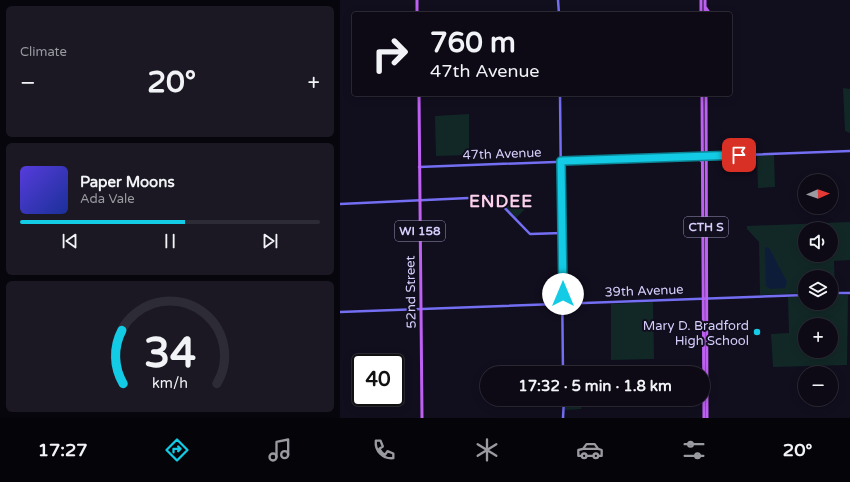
<!DOCTYPE html>
<html lang="en">
<head>
<meta charset="utf-8">
<style>
  :root { --surface:#0d0a16; --page:#1b1823; --text:#f1f3f6; --muted:#9a9aa1; --line:#2d2b35; --accent:#13cbe4 }
  body { margin:0; font-family:"Varela Round",sans-serif; background:var(--page); color:var(--text); height:100vh; display:flex; flex-direction:column; font-size:15px; white-space:nowrap }
  * { box-sizing:border-box; margin:0 }
  p { font-size:13px; color:var(--muted) }
  .icon { flex:none; width:22px; height:22px; fill:none; stroke:currentColor; stroke-width:2; stroke-linecap:round; stroke-linejoin:round }
  .map { position:relative; flex:1; overflow:hidden }
  .sheet { display:flex; flex-direction:column; gap:6px; padding:6px; background:#07060c; width:340px }
  .sheet>* { flex:none }
  .hud { position:absolute; left:12px; top:12px; width:380px; height:84px; border-radius:4px; box-shadow:0 2px 10px #0003,0 0 0 1px var(--line); background:#0d0a16; color:var(--text); overflow:hidden }
  .needle { width:26px; rotate:88deg }
  .fabs { position:absolute; left:458px; top:174px; display:grid; gap:8px }
  .fabs a { display:grid; place-items:center; width:40px; height:40px; border-radius:50%; background:var(--surface); box-shadow:0 2px 10px #0003,0 0 0 1px var(--line); font-size:20px }
  .speed { position:absolute; left:12px; top:354px; display:flex; gap:8px; font-size:20px; font-weight:700; text-align:center }
  .speed>* { display:grid; place-content:center; width:52px; height:52px; border-radius:50%; background:var(--surface); box-shadow:0 2px 10px #0003,0 0 0 1px var(--line); line-height:1 }
  .speed .limit { border:2px solid #111; border-radius:6px; background:#fff; color:#111 }
  .pin { position:absolute; display:grid; place-items:center; width:34px; height:34px; color:#fff; margin:-17px; border-radius:8px; box-shadow:0 2px 6px #0006 }
  .me { position:absolute; width:44px; margin:-22px; rotate:0deg; stroke-linejoin:round; filter:drop-shadow(0 0 3px #0008) }
  .turn { display:flex; align-items:center; gap:14px; height:84px; padding:0 12px; font-size:18px }
  .turn .icon { width:52px; height:52px; stroke-width:2.5 }
  .turn b { display:block; font-size:28px; line-height:34px }
  .big { font-size:30px; font-weight:800; line-height:1.1 }
  .sheet .card { flex:1; display:flex; flex-direction:column; justify-content:center; gap:6px; min-width:0; padding:0 14px; border-radius:6px; background:var(--page) }
  .sheet .dial { align-items:center; gap:0 }
  .dial svg { height:104px; overflow:visible; fill:none; stroke:var(--line); stroke-width:7; stroke-linecap:round; text-anchor:middle }
  .dial text { fill:var(--text); stroke:none }
  .song { display:flex; align-items:center; gap:12px }
  .cover { width:48px; height:48px; border-radius:6px; background:linear-gradient(135deg,hsl(250 70% 55%),hsl(230 70% 35%)) }
  .played { height:4px; border-radius:2px; background:linear-gradient(90deg,var(--accent) 55%,var(--line) 55%) }
  .keys { display:flex; justify-content:space-around; direction:ltr }
  .heat { display:flex; justify-content:space-between; align-items:center; font-size:22px; direction:ltr }
  .trip { position:absolute; left:140px; top:366px; width:230px; height:40px; border-radius:20px; background:var(--surface); box-shadow:0 2px 10px #0003,0 0 0 1px var(--line); font-weight:800; line-height:40px; text-align:center }
  .tabs { display:flex; height:64px; justify-content:space-around; align-items:center; background:#050409; color:var(--muted) }
  .tabs .icon { width:28px; height:28px }
  .tabs .selected { color:var(--accent) }
  .tabs b { font-size:18px; color:var(--text) }
  main { display:flex; flex:1; min-height:0 }
  .map>svg:first-child { display:block }
  .green { fill:#122827; fill-rule:evenodd }
  .water { fill:#0d1c39 }
  .lines { fill:none; stroke-linecap:round; stroke-linejoin:round }
  .secondary { stroke:#746ef3; stroke-width:2.5 }
  .primary { stroke:#be60f2; stroke-width:3 }
  .route-casing { stroke:#0c8494; stroke-width:10 }
  .route { stroke:#13cbe4; stroke-width:7 }
  .poi-dot { fill:#13cbe4; stroke:#110e1e; stroke-width:1.5 }
  .labels { text-anchor:middle; stroke-width:4; stroke-linejoin:round; paint-order:stroke }
  .shield { fill:#110e1e; stroke:#9a95b9; stroke-width:1 }
  .shield-label { font-size:12px; font-weight:bold; fill:#d5cffb }
  .street-label { font-size:13px; fill:#d5cffb; stroke:#110e1e }
  .poi-label { font-size:13px; fill:#d5cffb; stroke:#110e1e; text-anchor:end }
  .district-label { font-size:17px; font-weight:bold; letter-spacing:1px; fill:#fbd1eb; stroke:#110e1e }
</style>
</head>
<body>
<main>
<section class="sheet">
<div class="card"><p>Climate</p>
<div class="heat"><a>−</a><b class="big">20°</b><a>+</a></div>
</div>
<div class="card">
<div class="song"><i class="cover"></i><div><b>Paper Moons</b><p>Ada Vale</p></div></div>
<div class="played"></div>
<div class="keys"><svg class="icon" aria-label="previous" viewBox="0 0 24 24"><path d="M18 5L8 12l10 7zM5 5v14"/></svg><svg class="icon" aria-label="pause" viewBox="0 0 24 24"><path d="M8 5v14M16 5v14"/></svg><svg class="icon" aria-label="next" viewBox="0 0 24 24"><path d="M6 5l10 7-10 7zM19 5v14"/></svg></div>
</div>
<div class="card dial"><svg viewBox="0 0 100 80">
<path d="M14 69A42 42 0 1 1 86 69"/>
<path d="M14 69A42 42 0 0 1 13 28" stroke="#13cbe4"/>
<text x="50" y="56" font-size="32" font-weight="700">34</text>
<text x="50" y="72" font-size="11">km/h</text>
</svg></div>
</section>
<div class="map">
<svg width="510" height="418" viewBox="0 0 510 418">
  <rect width="100%" height="100%" fill="#110e1e"/>
  <g class="green">
    <polygon points="503,88 510,89 510,133 505,131"/>
    <polygon points="129,114 129,155 96,156 95,116"/>
    <polygon points="434,154 435,187 418,188 417,155"/>
    <polygon points="185,197 185,209 176,218 158,199 160,198"/>
    <path d="M510,222v38l-16,1 1,31h-4v-15h-26v16l-45,2 -1,-53 -12,-13v-3zM465,229h26v26h-26z"/>
    <path d="M491,295h17l-1,70 -74,2 -2,-33 18,-1 -1,-36 17,-1v7h26zM465,325h26v26h-26z"/>
    <polygon points="313,302 314,359 271,360 271,304"/>
    <polygon points="225,399 241,399 241,409 225,410"/>
  </g>
  <polygon class="water" points="426,247 429,248 447,282 445,288 430,289 426,286 425,248"/>
  <g class="lines">
    <g class="secondary">
      <polyline points="218,0 219,14"/>
      <polyline points="220,94 223,373"/>
      <polyline points="79,167 510,151"/>
      <polyline points="0,204 150,197 156,199 190,234 222,233"/>
      <polyline points="491,293 510,293"/>
      <polyline points="0,312 465,295"/>
      <polyline points="223,418 224,399"/>
    </g>
    <g class="primary">
      <polyline points="77,0 77,14"/>
      <polyline points="361,0 361,14"/>
      <polyline points="365,0 365,14"/>
      <polyline points="366,8 370,14"/>
      <polyline points="79,94 82,418"/>
      <polyline points="362,94 364,418"/>
      <polyline points="366,94 367,418"/>
      <polyline points="366,152 367,154 374,156"/>
      <polyline points="356,156 362,161"/>
    </g>
  </g>
  <g class="lines">
    <g class="route-casing">
      <polyline id="route" points="223,294 221,161 399,155"/>
    </g>
    <use href="#route" class="route"/>
  </g>
  <circle class="poi-dot" cx="417" cy="332" r="4"/>
  <g class="labels">
    <g class="shield">
      <rect x="344" y="217" width="44" height="20" rx="3"/>
      <rect x="55" y="221" width="50" height="20" rx="3"/>
    </g>
    <g class="shield-label">
      <text x="366" y="231">CTH S</text>
      <text x="80" y="235">WI 158</text>
    </g>
    <g class="street-label">
      <text transform="translate(162 153) rotate(-2)" y="5">47th Avenue</text>
      <text transform="translate(304 290) rotate(-2)" y="5">39th Avenue</text>
      <text transform="translate(70 292) rotate(-91)" y="5">52nd Street</text>
    </g>
    <g class="poi-label">
      <text x="409" y="330">Mary D. Bradford<tspan x="409" dy="15">High School</tspan></text>
    </g>
    <g class="district-label">
      <text x="161" y="207">ENDEE</text>
    </g>
  </g>
</svg>
<div class="fabs">
<a><svg class="needle" viewBox="-14 -14 28 28"><path d="M0-13l5 13h-10z" fill="#e53935"/><path d="M0 13l5-13h-10z" fill="#9a9aa1"/></svg></a>
<a><svg class="icon" aria-label="sound" viewBox="0 0 24 24"><path d="M4 9h4l5-4v14l-5-4H4zM17 9q2 3 0 6"/></svg></a>
<a><svg class="icon" aria-label="layers" viewBox="0 0 24 24"><path d="M12 4l9 5-9 5-9-5zM3 14l9 5 9-5"/></svg></a>
<a>+</a>
<a>−</a>
</div>
<div class="speed"><div class="limit">40</div></div>
<div class="pin" style="left:399px;top:155px;background:#d93025"><svg class="icon" aria-label="arrive" viewBox="0 0 24 24"><path d="M6 21V4h12l-3 4 3 4H6"/></svg></div>
<svg class="me" style="left:223px;top:294px" viewBox="-20 -20 40 40"><circle r="19" fill="#fff"/><path d="M0-13L10 11 0 6-10 11z" fill="#13cbe4"/></svg>
<div class="trip">17:32 · 5 min · 1.8 km</div>
<div class="hud">
<div class="turn"><svg class="icon" aria-label="right" viewBox="0 0 24 24"><path d="M7 20v-9h11M14 6l5 5-5 5"/></svg><div><b>760 m</b>47th Avenue</div></div>
</div>
</div>
</main>
<nav class="tabs">
<b>17:27</b>
<svg class="icon selected" aria-label="directions" viewBox="0 0 24 24"><path d="M12 3l9 9-9 9-9-9zM9 14v-3h6M13 9l2 2-2 2"/></svg>
<svg class="icon" aria-label="music" viewBox="0 0 24 24"><path d="M9 18V5l10-2v13"/><circle cx="6" cy="18" r="3"/><circle cx="16" cy="16" r="3"/></svg>
<svg class="icon" aria-label="phone" viewBox="0 0 24 24"><path d="M5 4h4l2 5-3 2q2 4 5 5l2-3 5 2v4C11 20 4 13 5 4z"/></svg>
<svg class="icon" aria-label="climate" viewBox="0 0 24 24"><path d="M12 3v18M4 7l16 10M4 17L20 7"/></svg>
<svg class="icon" aria-label="car" viewBox="0 0 24 24"><path d="M5 17H2v-5l4-1 3-4h7l3 4 3 1v5h-3M9 17h6M6 11h13"/><circle cx="7" cy="17" r="2"/><circle cx="17" cy="17" r="2"/></svg>
<svg class="icon" aria-label="filters" viewBox="0 0 24 24"><path d="M4 7h16M4 17h16"/><circle cx="9" cy="7" r="2"/><circle cx="15" cy="17" r="2"/></svg>
<b>20°</b>
</nav>
</body>
</html>
